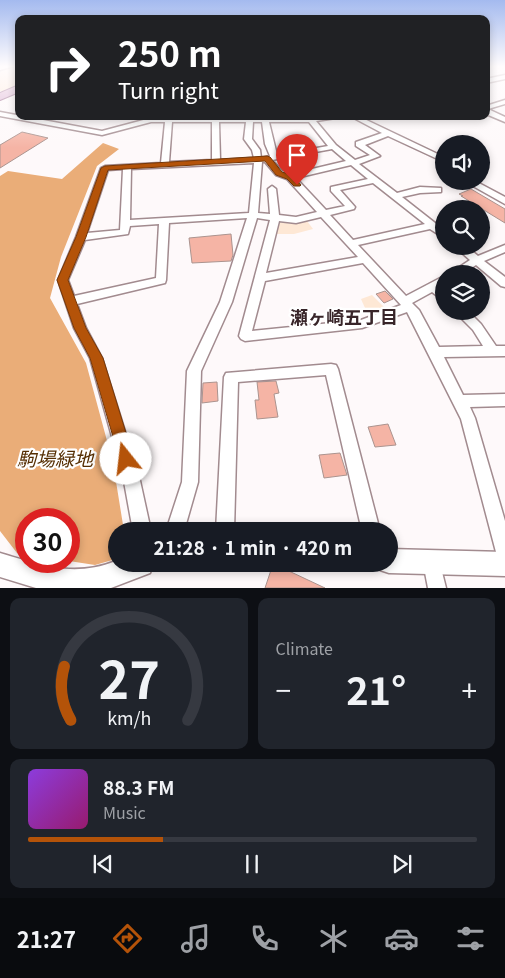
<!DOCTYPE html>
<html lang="en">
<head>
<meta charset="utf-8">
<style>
  :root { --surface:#171b24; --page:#20242c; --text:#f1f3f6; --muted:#9ea1a6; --line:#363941; --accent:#b45309 }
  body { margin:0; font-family:Georgia,"Noto Sans JP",serif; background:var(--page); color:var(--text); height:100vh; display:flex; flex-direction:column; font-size:19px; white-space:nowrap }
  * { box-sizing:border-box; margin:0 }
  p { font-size:16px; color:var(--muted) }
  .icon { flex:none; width:28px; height:28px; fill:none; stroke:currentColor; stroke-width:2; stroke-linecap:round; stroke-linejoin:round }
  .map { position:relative; height:588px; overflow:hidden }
  .panel { display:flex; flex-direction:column; gap:10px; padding:10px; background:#0d0f14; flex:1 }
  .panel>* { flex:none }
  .hud { position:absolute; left:15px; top:15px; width:475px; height:105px; border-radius:10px; box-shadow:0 2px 8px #0003; background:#202124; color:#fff; overflow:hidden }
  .tools { position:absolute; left:435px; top:135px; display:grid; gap:10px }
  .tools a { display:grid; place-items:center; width:55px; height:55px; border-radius:50%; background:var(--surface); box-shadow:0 2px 8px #0003; font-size:25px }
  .speed { position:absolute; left:15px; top:508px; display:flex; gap:10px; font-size:25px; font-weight:700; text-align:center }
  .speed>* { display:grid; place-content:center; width:65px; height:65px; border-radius:50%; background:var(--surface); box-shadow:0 2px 8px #0003; line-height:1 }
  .speed .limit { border:8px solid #d22; background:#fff; color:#111 }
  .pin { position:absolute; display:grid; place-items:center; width:42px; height:42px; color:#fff; margin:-51px -21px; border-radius:50% 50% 50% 0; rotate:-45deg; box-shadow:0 0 5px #0007 }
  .pin .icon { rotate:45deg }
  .me { position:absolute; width:55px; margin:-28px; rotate:344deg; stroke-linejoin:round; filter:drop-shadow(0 0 4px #0008) }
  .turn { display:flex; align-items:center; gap:18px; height:105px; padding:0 20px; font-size:22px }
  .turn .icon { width:65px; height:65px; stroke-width:2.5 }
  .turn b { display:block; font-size:35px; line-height:42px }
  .big { font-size:38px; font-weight:700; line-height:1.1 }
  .panel .widget { flex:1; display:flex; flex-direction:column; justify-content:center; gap:8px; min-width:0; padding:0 18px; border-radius:10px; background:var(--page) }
  .panel .dial { align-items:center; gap:0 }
  .dial svg { height:130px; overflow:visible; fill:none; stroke:var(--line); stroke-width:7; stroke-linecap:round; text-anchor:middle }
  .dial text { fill:var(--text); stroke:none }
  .song { display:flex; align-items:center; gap:15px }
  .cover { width:60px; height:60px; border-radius:8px; background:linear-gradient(135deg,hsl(270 70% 55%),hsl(320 70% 35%)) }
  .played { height:5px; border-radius:2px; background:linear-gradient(90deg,var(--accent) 30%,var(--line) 30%) }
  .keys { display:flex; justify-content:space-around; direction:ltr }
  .heat { display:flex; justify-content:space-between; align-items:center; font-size:28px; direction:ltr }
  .panel .tiles { flex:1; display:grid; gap:10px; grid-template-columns:1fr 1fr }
  .widget:last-child { grid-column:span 2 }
  .trip { position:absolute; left:108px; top:522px; width:290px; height:50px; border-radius:25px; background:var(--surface); box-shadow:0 2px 8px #0003; font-weight:700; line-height:50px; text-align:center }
  .menu { display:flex; height:80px; justify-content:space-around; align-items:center; background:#090b0e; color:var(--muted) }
  .menu .icon { width:35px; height:35px }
  .menu .selected { color:var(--accent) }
  .menu b { font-size:22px; color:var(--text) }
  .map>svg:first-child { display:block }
  .green { fill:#fee8d5 }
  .forest { fill:#eaad78 }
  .building { fill:#f5b4a5; stroke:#ab948f }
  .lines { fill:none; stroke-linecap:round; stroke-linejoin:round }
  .street-casing { stroke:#a28b8f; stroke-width:3 }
  .secondary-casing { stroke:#a28b8f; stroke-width:3 }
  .primary-casing { stroke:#8a547c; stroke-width:2 }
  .street { fill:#fff; fill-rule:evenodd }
  .secondary { fill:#fff; fill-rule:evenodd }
  .primary { fill:#d7a9cd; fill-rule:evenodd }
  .route { fill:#b45309; stroke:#753606 }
  .labels { text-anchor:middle; stroke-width:4.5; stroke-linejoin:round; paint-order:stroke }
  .neighbourhood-label { font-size:18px; font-weight:bold; fill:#382529; stroke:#fff }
  .near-park-label { font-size:19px; font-style:italic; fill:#552e03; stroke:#fff }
</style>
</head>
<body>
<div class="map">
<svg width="505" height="588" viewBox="0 0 505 588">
  <rect width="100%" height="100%" fill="#fef9fa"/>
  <g class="green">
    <polygon points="15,66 19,66 19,86 3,92 0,91 0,70"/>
    <polygon points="307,221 313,229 294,234 274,234 277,222 295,224"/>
    <polygon points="372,295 386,309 369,317 361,299"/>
  </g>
  <polygon class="forest" points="103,143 119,149 97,166 61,257 50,298 86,363 113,463 124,531 116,531 116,559 95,565 69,561 69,519 26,519 26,555 17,553 0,531 0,176 8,171 62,179"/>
  <g class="building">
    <polygon points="22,132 48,138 0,168 0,145"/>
    <polygon points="471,189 505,209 505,223 461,196 463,196 459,194"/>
    <polygon points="231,234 233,255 231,261 192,263 189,238"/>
    <polygon points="385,291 393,299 384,303 376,294"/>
    <polygon points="276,381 279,393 274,394 278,417 257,419 255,400 259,400 257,382"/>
    <polygon points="217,382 218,401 202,403 203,383"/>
    <polygon points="388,424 396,445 375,447 368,427"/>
    <polygon points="340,453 347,475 324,478 319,455"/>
    <polygon points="273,564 274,564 325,588 265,588"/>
  </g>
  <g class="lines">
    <g class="street-casing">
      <g id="street">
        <polygon points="0,66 13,66 0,70"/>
        <polygon points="505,75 505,79 486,83 486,79"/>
        <polygon points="505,100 505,104 488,109 505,117 505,122 486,114 486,106"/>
        <path d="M0,112l102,19 49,-13h14l1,-2h6v2l177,-2 -33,5 20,24 19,15 15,-5 -14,-9v-4l26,-9 -32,-17h8l86,41v5l-56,-26 -23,9 15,11 -21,8 38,29 23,-6 21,1v4l-21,1 -18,4 42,33v8l-14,-9 -72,16 48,51 38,-20v9l-4,2 4,3v11l-12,-9 -20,11 7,7 20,37 44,-1 -10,-16 -19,-19h14l13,13 15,22h9v10l-61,1 19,38 42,-1v12l-35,1 5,11 30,103v40l-6,-3 -3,-6 -35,-133 -54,-107 -45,16 -117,13 -4,-2 -2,-3 31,-116 -13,-2 -25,84 -31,69 -3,111 -14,49h-18l16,-49 5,-111 33,-69 27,-84 -78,5 -3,57 -1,3 -88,21 9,24 16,30 37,118 12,55h-18l-10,-55 -33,-118 -16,-30 -16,-48 18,-43 25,-69 4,-2 56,-3 4,-41h-14l-49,13 -102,-19zM172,122h40v38l-43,2zM219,122h27l-2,17 8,11 2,8 -34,2zM253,122h9l3,22 5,12 -9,2 -1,-8 -8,-11zM269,122h40l19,24 -51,9zM332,149l14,12 -55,13 -9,-3 -10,-11zM262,162h3l11,13 11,4 30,33 -21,5 -17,-2 -3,-26 -4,-3 -4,3 2,25 -12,-1zM254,163l-5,50 -119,7 1,-51zM351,165l17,14 -37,8v4l14,15 -19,4 -30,-32zM123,169l-3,61 -33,3 21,-63zM373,183l52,41 -72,16 -23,-25 24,-6 1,-2 -15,-17zM321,217l37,40 -92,16 13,-52 17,2zM159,224l-3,54 -82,18 -6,-16 17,-40 43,-6 2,-8zM363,263l38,42 -40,15 -109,11 13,-50z"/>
        <polygon points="464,181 475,181 505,197 505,204"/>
        <polygon points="505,245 505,252 484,261 505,277 505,287 501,286 476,265 462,274 449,274 470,260 454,246 466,246 478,256"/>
        <polygon points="331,364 336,365 338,369 380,531 362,531 326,375 238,382 234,531 216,531 224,377 226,373"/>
        <polygon points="432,553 438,556 446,588 428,588 423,562 426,556"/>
      </g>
    </g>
    <g class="secondary-casing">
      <g id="secondary">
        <polygon points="389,549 505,552 505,576 389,573 380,570 378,564 389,564"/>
        <path d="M0,553c41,12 73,25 116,8v3h37l-3,9 -39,15h-75l-36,-11z"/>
      </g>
    </g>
    <g class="primary-casing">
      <polygon id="primary" points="19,85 19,92 0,100 0,93"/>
    </g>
    <use href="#street" class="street"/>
    <use href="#secondary" class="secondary"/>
    <use href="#primary" class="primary"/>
  </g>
  <linearGradient id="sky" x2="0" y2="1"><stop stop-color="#a4baef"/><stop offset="0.45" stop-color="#fffcfd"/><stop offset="1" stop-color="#fffcfd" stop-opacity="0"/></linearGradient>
  <rect width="505" height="148" fill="url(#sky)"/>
  <polygon class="route" points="267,156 270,157 282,172 293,175 301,185 300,186 294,186 287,179 276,175 265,161 108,170 86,237 68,280 86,328 103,358 134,459 132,464 126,467 121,464 90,358 74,328 57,280 76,237 101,168 105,166"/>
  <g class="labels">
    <g class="neighbourhood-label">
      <text x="344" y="324">瀬ヶ崎五丁目</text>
    </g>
    <g class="near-park-label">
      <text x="55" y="466">駒場緑地</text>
    </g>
  </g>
</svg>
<div class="tools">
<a><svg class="icon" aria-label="sound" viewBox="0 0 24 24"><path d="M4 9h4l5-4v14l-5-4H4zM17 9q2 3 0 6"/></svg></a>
<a><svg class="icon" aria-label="search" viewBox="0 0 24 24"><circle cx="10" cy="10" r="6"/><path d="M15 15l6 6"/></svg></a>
<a><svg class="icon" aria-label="layers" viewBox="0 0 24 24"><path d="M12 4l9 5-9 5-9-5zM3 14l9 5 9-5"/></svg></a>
</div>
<div class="speed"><div class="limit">30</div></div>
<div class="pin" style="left:297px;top:185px;background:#d93025"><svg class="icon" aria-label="arrive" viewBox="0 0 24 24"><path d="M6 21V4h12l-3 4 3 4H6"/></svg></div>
<svg class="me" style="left:126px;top:459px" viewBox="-20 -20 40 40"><circle r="19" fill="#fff"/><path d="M0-13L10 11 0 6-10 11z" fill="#b45309"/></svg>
<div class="trip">21:28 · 1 min · 420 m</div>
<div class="hud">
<div class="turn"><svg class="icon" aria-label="right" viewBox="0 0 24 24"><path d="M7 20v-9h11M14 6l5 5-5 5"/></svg><div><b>250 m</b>Turn right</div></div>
</div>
</div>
<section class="panel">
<div class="tiles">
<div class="widget dial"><svg viewBox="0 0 100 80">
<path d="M14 69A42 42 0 1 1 86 69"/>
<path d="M14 69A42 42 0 0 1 10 36" stroke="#b45309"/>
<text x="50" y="56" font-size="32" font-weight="700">27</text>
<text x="50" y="72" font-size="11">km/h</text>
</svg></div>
<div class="widget"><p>Climate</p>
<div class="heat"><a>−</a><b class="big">21°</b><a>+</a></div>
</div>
<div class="widget">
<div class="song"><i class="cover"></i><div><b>88.3 FM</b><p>Music</p></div></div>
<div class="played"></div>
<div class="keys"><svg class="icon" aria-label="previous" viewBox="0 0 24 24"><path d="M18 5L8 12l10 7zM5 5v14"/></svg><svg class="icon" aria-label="pause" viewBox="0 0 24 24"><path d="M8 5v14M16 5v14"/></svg><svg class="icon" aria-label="next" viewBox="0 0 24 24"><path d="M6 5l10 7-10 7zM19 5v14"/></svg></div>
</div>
</div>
</section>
<nav class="menu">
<b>21:27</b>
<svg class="icon selected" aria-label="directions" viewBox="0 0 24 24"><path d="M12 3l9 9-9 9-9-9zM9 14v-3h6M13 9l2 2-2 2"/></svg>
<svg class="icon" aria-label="music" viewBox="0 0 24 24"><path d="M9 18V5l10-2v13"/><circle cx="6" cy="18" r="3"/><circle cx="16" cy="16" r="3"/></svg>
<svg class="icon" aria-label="phone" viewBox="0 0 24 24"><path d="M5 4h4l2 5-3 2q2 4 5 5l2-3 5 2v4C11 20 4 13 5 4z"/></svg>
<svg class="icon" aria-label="climate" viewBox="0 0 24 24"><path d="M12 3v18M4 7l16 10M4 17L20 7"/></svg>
<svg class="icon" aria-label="car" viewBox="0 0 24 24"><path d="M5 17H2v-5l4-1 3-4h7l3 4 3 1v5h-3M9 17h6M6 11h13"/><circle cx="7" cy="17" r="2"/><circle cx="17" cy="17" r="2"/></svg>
<svg class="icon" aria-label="filters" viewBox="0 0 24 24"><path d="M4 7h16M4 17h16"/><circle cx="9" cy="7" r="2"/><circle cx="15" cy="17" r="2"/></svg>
</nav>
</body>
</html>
